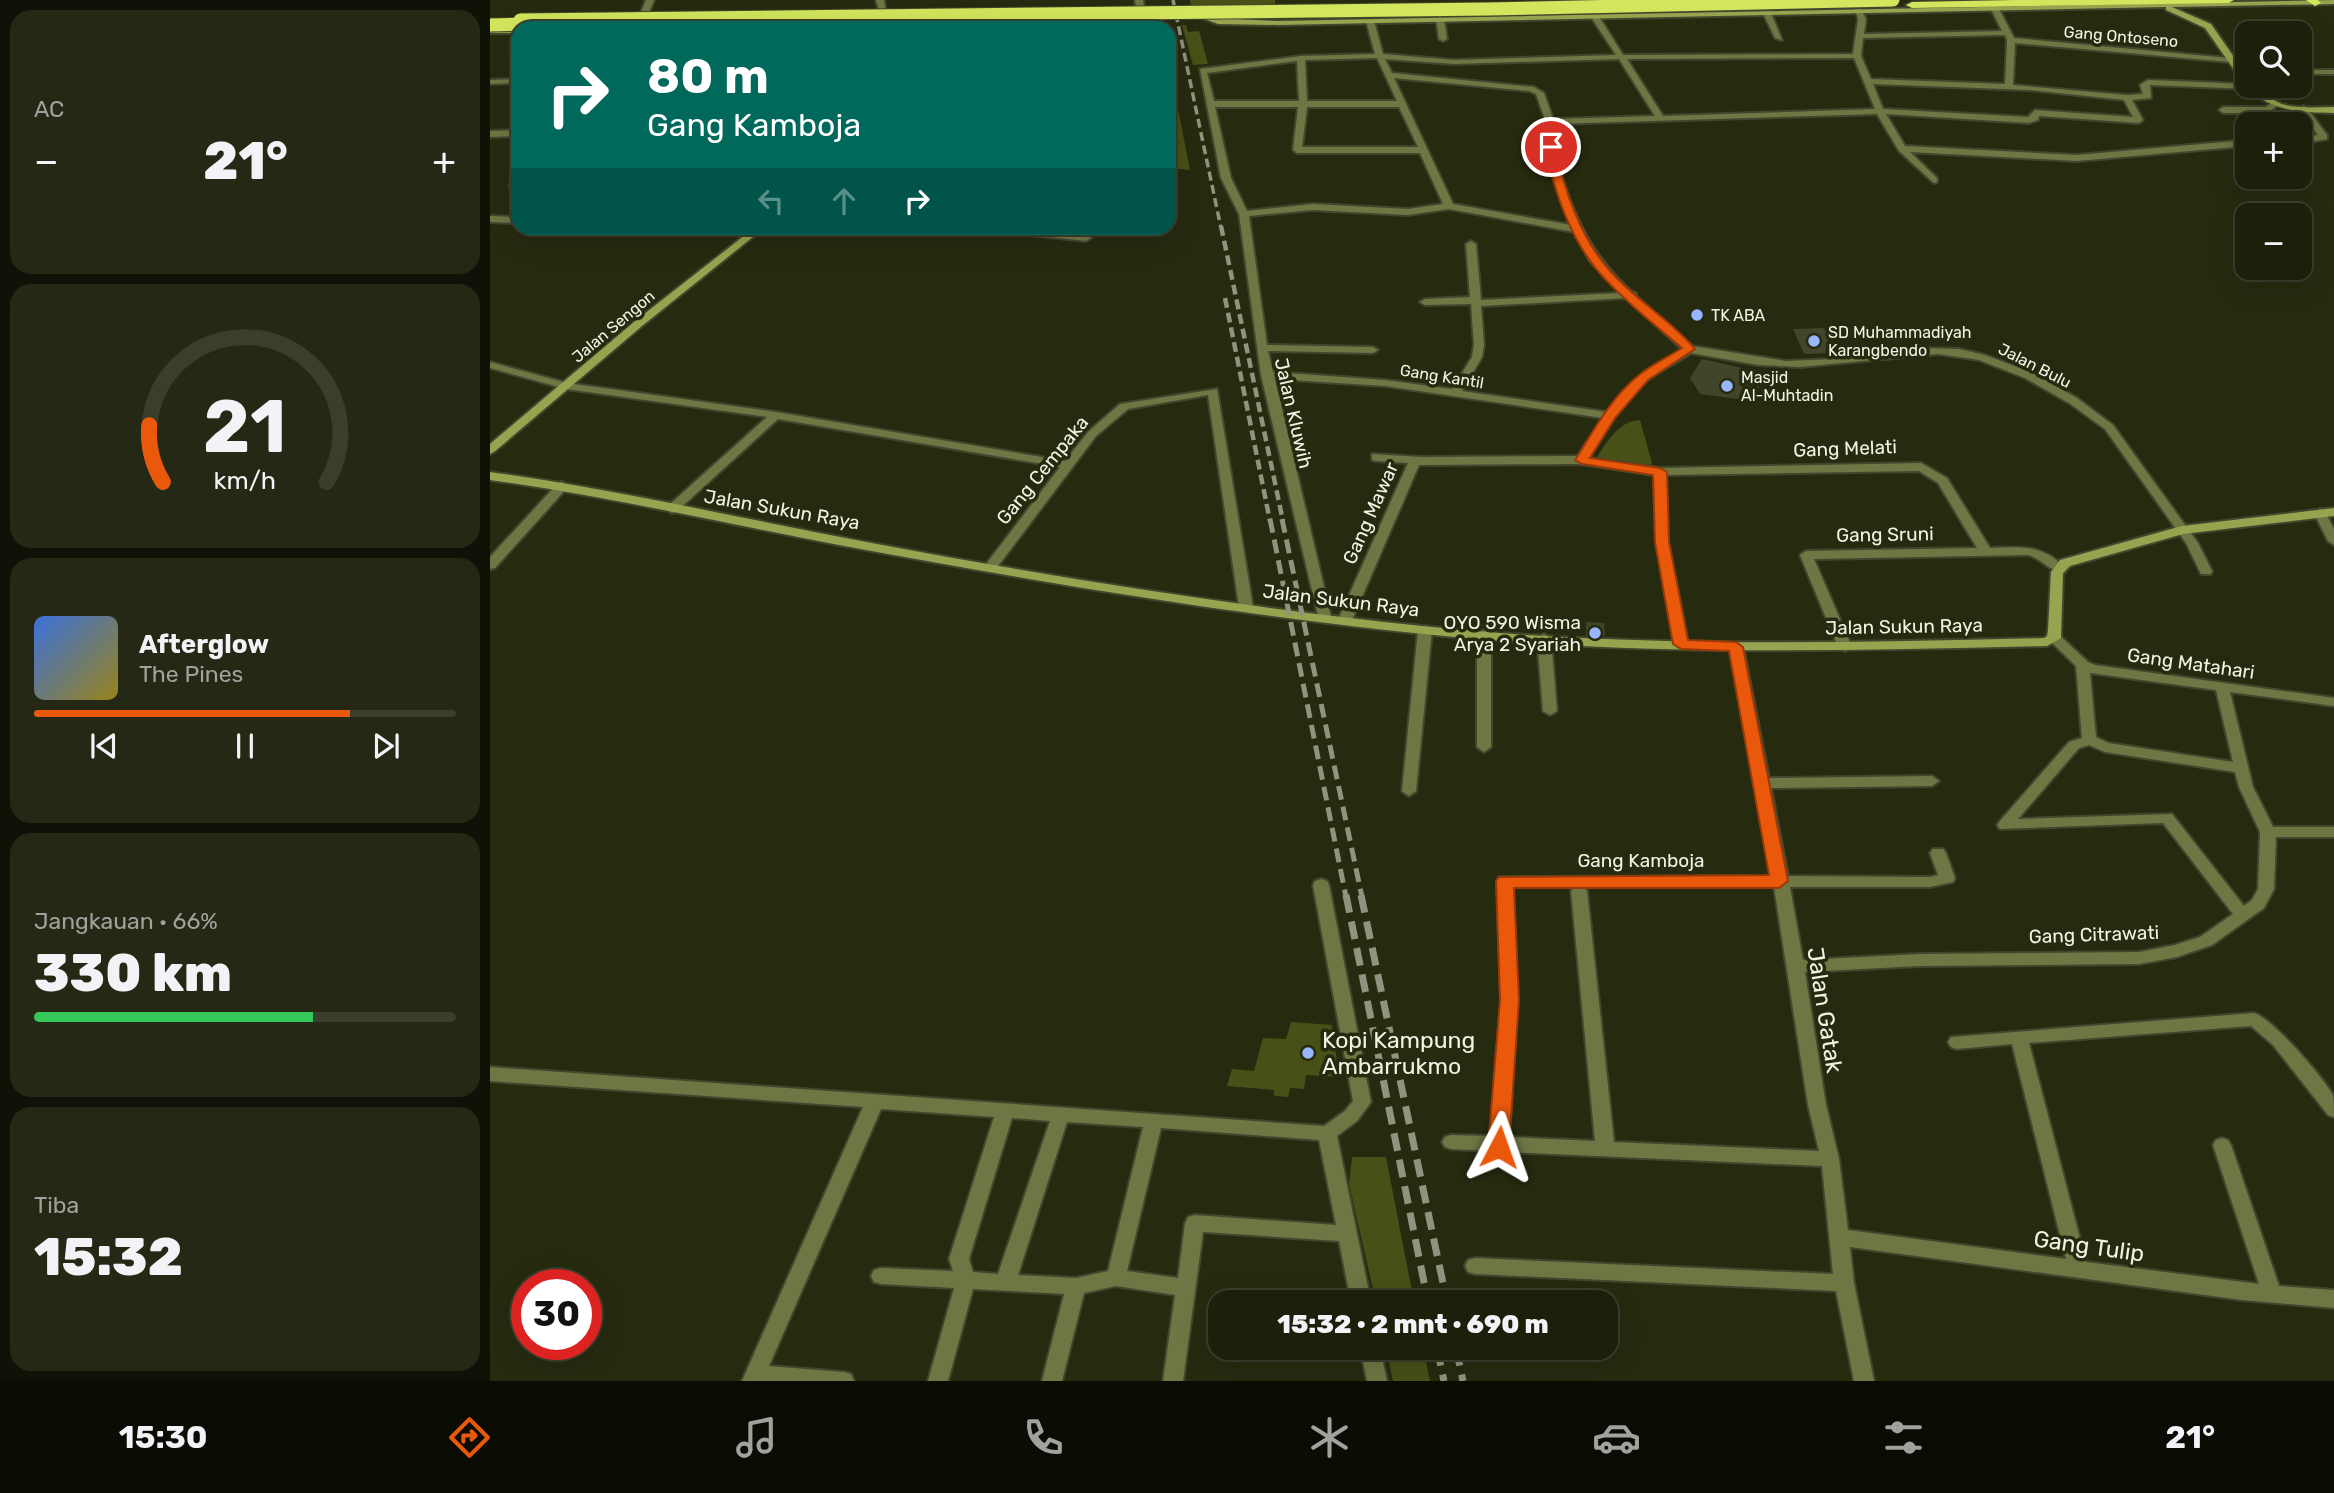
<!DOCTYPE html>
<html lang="id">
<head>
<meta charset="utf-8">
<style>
  :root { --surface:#1c200b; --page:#252814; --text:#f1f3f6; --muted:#a0a39d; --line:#3a3e2c; --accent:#ea580c }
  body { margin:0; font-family:Rubik,sans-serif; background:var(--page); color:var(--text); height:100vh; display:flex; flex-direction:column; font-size:26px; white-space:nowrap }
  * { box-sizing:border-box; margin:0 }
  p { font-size:23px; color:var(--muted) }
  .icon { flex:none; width:38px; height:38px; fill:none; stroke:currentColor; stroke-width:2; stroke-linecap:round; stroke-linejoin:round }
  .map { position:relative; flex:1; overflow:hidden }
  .panel { display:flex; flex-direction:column; gap:10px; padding:10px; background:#0f1206; width:490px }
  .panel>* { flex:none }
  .banner { position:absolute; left:21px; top:21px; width:665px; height:214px; border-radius:21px; box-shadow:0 7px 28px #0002,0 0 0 2px var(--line); background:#00695c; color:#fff; overflow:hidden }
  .buttons { position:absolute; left:1745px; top:21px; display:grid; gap:14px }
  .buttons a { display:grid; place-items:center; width:77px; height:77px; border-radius:14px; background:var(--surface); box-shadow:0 7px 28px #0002,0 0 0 2px var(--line); font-size:35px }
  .speed { position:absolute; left:21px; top:1269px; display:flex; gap:14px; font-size:35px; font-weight:700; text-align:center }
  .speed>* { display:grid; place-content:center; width:91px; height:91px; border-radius:50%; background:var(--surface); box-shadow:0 7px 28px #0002,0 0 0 2px var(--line); line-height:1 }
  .speed .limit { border:10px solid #d22; background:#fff; color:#111 }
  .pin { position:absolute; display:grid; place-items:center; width:60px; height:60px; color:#fff; margin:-30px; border:4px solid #fff; border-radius:50%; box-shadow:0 2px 7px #0007 }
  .me { position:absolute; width:77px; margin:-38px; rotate:4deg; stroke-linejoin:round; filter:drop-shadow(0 0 5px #0008) }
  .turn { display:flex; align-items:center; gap:24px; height:147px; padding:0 21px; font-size:32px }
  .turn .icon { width:91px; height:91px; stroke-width:2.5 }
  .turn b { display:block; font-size:49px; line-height:60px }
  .lanes { display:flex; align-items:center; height:66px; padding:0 21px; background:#0003; justify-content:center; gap:35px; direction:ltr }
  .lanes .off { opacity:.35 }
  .big { font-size:52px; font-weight:800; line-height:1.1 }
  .panel .card { flex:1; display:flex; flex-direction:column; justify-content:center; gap:10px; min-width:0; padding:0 24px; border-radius:21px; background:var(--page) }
  .panel .dial { align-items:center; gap:0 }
  .dial svg { height:182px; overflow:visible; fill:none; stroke:var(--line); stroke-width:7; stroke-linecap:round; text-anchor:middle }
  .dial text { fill:var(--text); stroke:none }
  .song { display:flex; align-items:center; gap:21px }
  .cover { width:84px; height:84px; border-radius:10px; background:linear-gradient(135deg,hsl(220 70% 55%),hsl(50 70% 35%)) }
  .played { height:7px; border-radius:4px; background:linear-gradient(90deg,var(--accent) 75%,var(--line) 75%) }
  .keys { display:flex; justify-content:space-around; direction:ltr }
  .heat { display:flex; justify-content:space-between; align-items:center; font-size:38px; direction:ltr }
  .charge { height:10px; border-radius:5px; background:linear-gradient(90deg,#34c759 66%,var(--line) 0) }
  .trip { position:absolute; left:718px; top:1290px; width:410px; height:70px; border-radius:21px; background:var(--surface); box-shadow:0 7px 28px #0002,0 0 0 2px var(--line); font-weight:800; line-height:70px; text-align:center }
  .dock { display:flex; height:112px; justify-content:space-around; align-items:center; background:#0b0d04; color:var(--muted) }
  .dock .icon { width:49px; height:49px }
  .dock .selected { color:var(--accent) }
  .dock b { font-size:32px; color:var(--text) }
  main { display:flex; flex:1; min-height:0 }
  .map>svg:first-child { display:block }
  .green { fill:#484f17 }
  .building { fill:#41462b }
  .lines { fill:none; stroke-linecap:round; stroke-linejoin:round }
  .street-casing { stroke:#42462d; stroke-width:4 }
  .secondary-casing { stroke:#42462d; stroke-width:4 }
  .highway-casing { stroke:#42462d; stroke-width:3 }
  .street { fill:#6e7644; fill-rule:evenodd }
  .secondary { fill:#97a34f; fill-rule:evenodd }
  .highway { fill:#d2e55c; fill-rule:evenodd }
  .rail-far3 { stroke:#90937e; stroke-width:3.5; stroke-dasharray:9 4.5; stroke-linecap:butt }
  .rail-far2 { stroke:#90937e; stroke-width:4.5; stroke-dasharray:10 5; stroke-linecap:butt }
  .rail-far1 { stroke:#90937e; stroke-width:5; stroke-dasharray:14 7; stroke-linecap:butt }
  .rail { stroke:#90937e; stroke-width:7; stroke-dasharray:18 9; stroke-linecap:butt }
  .highway-bridge-casing { stroke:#42462d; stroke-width:15; stroke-linecap:butt }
  .highway-bridge { stroke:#d2e55c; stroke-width:13 }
  .route { fill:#ea580c; stroke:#983908; stroke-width:2 }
  .poi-dot { fill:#97b6fd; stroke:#262a0f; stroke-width:2.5 }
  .labels { text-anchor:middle; stroke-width:7; stroke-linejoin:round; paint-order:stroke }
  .far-street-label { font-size:16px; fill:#f1f4e4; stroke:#262a0f }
  .far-poi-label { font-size:16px; fill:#f1f4e4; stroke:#262a0f; text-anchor:start }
  .street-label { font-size:19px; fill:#f1f4e4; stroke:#262a0f }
  .poi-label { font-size:19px; fill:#f1f4e4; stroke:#262a0f; text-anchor:end }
  .near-street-label { font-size:23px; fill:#f1f4e4; stroke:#262a0f }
  .near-poi-label { font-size:23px; fill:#f1f4e4; stroke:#262a0f; text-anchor:start }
</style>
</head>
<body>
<main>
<section class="panel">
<div class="card"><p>AC</p>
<div class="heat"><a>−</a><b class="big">21°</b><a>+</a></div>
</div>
<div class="card dial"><svg viewBox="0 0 100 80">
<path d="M14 69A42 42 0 1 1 86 69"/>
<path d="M14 69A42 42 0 0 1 8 44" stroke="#ea580c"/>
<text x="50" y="56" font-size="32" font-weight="700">21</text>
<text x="50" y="72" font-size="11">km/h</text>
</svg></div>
<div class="card">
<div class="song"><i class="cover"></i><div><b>Afterglow</b><p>The Pines</p></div></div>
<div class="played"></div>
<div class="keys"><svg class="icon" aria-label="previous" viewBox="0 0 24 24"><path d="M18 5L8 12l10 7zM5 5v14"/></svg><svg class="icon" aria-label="pause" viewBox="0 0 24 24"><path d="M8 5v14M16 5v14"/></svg><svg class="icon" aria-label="next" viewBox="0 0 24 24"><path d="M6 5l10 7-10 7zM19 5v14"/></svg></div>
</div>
<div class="card"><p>Jangkauan · 66%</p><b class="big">330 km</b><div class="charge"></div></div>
<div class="card"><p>Tiba</p><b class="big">15:32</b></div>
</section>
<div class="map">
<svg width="1844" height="1381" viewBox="0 0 1844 1381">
  <rect width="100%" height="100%" fill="#262a0f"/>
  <g class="green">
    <polygon points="700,0 785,0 785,5 701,6"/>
    <polygon points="692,25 696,25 698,32 709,31 718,64 703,65"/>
    <polygon points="679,104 687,104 700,170 679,168 679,132 683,130"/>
    <path d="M1150,420l12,43 -5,5 -52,-7c11,-18 23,-40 45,-41z"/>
    <polygon points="801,1022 842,1025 849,1077 816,1075 814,1089 800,1088 798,1097 784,1096 784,1090 737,1086 742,1069 764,1071 773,1038 796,1039"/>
    <polygon points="862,1157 896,1157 924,1302 886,1302 859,1184"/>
    <polygon points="896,1348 933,1348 940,1381 903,1381"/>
  </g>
  <g class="building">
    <polygon points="1334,328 1346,353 1314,354 1303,329"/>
    <polygon points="1212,359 1275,373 1263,401 1210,394 1200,378"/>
    <polygon points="1096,622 1114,623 1115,636 1096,636"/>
  </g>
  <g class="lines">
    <g class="street-casing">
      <g id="street">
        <polygon points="156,0 164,0 158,15 154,17 150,15"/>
        <polygon points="386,0 394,0 396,14 390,14"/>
        <polygon points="645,0 653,0 656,22 665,22 667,28 649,26"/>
        <path d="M1504,5l4,2 16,31 215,20 4,2 -4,2 -214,-19 -2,42 114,10 16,-1 -3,-9 8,-5 99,4 8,3 -4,2 -101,-4 1,13 -19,2 11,20 -4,3 -100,-7 -1,4 -9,3 -143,-9 19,32 172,9 170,-15v6l-170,15 -167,-9 27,26v4l-3,1 -35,-32 -22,-37 -322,10c1,14 0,30 4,44 14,49 35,90 73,124l4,1v3l56,50 94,15 48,-2 87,-11 38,1 26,6 48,18 44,25 36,27 85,118 14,28 -1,3h-10l-15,-31 -81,-114 -36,-26 -44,-25 -46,-18 -41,-6 -138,13 -42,-2 -67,-12c-13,9 -29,16 -42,26 -27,20 -42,51 -60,79l71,10 261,-5 26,15 43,70c32,-1 53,-4 76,21l-1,3c-14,2 -23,-14 -37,-17l-214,4 38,88 -7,4 -7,-4 -38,-92 6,-4 171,-3 -39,-65 -19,-12 -253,4 2,67 20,102 -7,4 -7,-4 -18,-102 -2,-67 -72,-11 -163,1 -67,155 -7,4 -7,-4 70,-157 -32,-2 -4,-1v-6l50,3 156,-1 25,-38 -218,-32 -110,-7 56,238 -2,3h-10l-58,-245 -22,-161 -18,-36 -21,-109 101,-13 74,-2 -9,-33 4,-2 4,2 9,33 71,6 162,-5 -25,-38 4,-2h3l25,40 230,-1 5,-35 -3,-10h6l5,10 -2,15 138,-3 -12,-24zM1515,35l2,5 -2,44 -134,-5 -10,-23 2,-18zM887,58l20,43h-90l-2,-41zM1364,58l21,51 -212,7 -36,-57zM895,59l69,5 165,-5 36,57 -102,3 -9,-26 -10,-6 -142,-14zM807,61l2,40h-85l-7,-28zM904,78l135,13 7,3 10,28 3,44 22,59 -118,-21zM1383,84l156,6 95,10 9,17 -98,-7 -7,7 -145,-8zM725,107h83l-5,43 4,3h123l23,51 -35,5 -95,-5 -66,7 -16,-33zM817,107h92l19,40h-116zM959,209l125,23 16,29 30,32 -139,7 -5,-56 -5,-3 -5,3 4,53 -45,2 -5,3 5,3 46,-1 3,41 -2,12 -20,32 -67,-9 -112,-8 -5,-21 105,2 5,-3 -5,-3 -106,-2 -18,-129 64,-6 95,5zM1137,298l55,51c-32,22 -51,29 -75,63l-145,-21 20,-34 2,-12 -3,-39z"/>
        <polygon points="1277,11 1281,13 1292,40 1285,38 1273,13"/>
        <polygon points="950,17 954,19 957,39 953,41 949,39 946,19"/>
        <rect x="1810" y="70" width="34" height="4"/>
        <polygon points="28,79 28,83 0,84 0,80"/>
        <polygon points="1781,103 1788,105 1778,113 1733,113 1729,110 1733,107 1776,107"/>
        <polygon points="1813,106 1816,107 1837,135 1837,139 1810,144 1810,138 1828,135 1809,109"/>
        <polygon points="28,130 28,136 0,137 0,131"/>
        <polygon points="23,183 28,183 28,189 20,188 20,184"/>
        <polygon points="0,216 28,217 28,223 0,222"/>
        <polygon points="498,228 525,228 596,235 601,238 596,241 503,231"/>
        <polygon points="0,362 77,383 286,412 575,461 598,432 630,404 727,389 763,607 756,611 749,607 718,395 638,409 606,436 505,570 500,571 494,567 570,467 288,419 186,512 182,513 176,509 178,506 277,417 76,389 0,368"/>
        <polygon points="72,482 78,486 76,489 5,568 0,569 0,557 68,483"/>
        <polygon points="1830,509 1834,510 1844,529 1844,545 1838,541 1824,513"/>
        <polygon points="935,626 942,630 926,791 919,796 912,791 928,630"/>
        <polygon points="994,630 1001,634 1001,747 994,752 987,747 987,634"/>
        <polygon points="1054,634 1061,638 1067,711 1060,715 1053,711 1047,638"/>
        <path d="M1564,634l5,1 29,27 7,3 239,33v8l-104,-14 23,95 20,40h61v10h-58l-2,52 -10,19 -52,37 -35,12 -38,7 -219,2 -115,6 21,133 13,54 9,71 218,29 -54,-215 -55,5 -6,-2 -3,-5 3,-5 303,-24c18,5 70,65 79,82 1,6 1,16 1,22l-6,-2 -55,-70 -22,-19 -222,17 57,219 173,22 -46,-139 3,-5 6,-2 6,2 3,5 48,141 55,4v18l-92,-8 -392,-53 4,36 20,98h-20l-18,-90 -361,-17 -7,-2 -3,-6 3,-6 7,-2 358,16 -11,-108 -316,-14 -7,2 -7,-3 -41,-2 -6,-2 -3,-5 3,-5 6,-2 40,1 10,-136 -4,-119 2,-4 273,-1 -43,-229 2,-3 5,-1 7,4 26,131 163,-2 7,5 -7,5 -161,2 17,88 142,1 8,-2 -8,-22 3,-4h10l3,4 9,25 -2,4 -23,5h-140l13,73 117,-6 219,-2 36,-7 25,-8 33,-23 -70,-91 -163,6 -3,-4 3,-4 69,-79 13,-4 -6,-72 -29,-28zM1600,673l126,17 17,72 -125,-19 -12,-6zM1599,745l16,7 130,20 4,15 21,45 -2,57 -6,11 -8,6 -72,-92 -154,5 61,-71zM1023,887h62l-4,4 24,250 -86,-4 8,-137zM1093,887h191l34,218 11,46 -205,-9 -27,-251z"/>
        <path d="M831,879l6,2 2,4 42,217 -14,19 -20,15 34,166h-20l-12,-61 -136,-9 -20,149h-20l12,-86 -59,-9 -32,7 -22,88h-20l22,-87 -91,-5 -25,92h-20l26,-93 -73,-4 -7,-2 -3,-6 3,-6 7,-2 72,3 -4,-12 45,-142 -113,-8 -112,257 75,6 7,2 3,7h-112l121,-274 -373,-26v-14l834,59 21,-15 8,-10 -40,-216 2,-4zM522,1118l38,3 -52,153 -25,-2 -4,-13zM577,1122l76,5 -35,144 -32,7 -58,-3zM671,1128l158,12 17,85 -141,-10 -7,2 -3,6 -7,55 -51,-7z"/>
        <polygon points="870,1348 890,1348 897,1381 877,1381"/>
      </g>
    </g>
    <g class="secondary-casing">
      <g id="secondary">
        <path d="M1844,0v4l-162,3 39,17 36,52v10c13,0 22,13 35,18 16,5 35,3 52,3v6c-33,-1 -61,-1 -87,-25v-4h-3l-39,-56 -39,-18v-3l-888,18 -60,-1 -16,-6 19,-6h3v4l-10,2 64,3z"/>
        <polygon points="650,17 651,19 647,21 550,28 348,28 352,26 545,24"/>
        <rect x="0" y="29" width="28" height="4"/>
        <polygon points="264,228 274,228 152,326 4,452 0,454 0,444 144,322"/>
        <path d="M0,472c130,18 258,48 387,72 181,34 363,63 545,82 207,22 415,17 622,12l3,-2 1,-6 3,-58 9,-12 122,-34 152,-18v8l-151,18 -113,32 -7,7 -2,65 -14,8c-208,5 -416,10 -623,-12 -196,-20 -391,-53 -585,-89 -116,-22 -232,-49 -349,-65z"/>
      </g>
    </g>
    <g class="highway-casing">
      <g id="highway">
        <polygon points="1524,0 1744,0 1738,3 1422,8 1416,5 1422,2"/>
        <polygon points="1816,0 1828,0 1831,3 1825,6"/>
      </g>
    </g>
    <use href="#street" class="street"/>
    <use href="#secondary" class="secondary"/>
    <use href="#highway" class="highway"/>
    <polyline class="rail-far3" points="683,0 731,228"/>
    <g class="rail-far2">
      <polyline points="731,226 793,521"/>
      <polyline points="735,298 780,521"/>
    </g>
    <g class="rail-far1">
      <polyline points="780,519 856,897"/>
      <polyline points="792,519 872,897"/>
    </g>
    <g class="rail">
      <polyline points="856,895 938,1302"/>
      <polyline points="871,895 957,1302"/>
      <polyline points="947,1348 954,1381"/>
      <polyline points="966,1348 973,1381"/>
    </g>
    <g class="highway-bridge-casing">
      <g id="highway-bridge">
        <polyline points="30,20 999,9 1403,0"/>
        <polyline points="0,25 44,24"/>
      </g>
    </g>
    <use href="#highway-bridge" class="highway-bridge"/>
  </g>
  <path class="route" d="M1061,144l5,3c7,42 26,94 56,126 25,28 59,47 83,76l-47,31 -33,38 -25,40 70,10 7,4 2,70 19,98 48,2 7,5 45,234 -9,7h-265l5,112 -10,147 -3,6 -7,2 -8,-2 -3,-6 12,-147 -4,-119 3,-4 270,-2 -40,-224 -48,-2 -8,-5 -18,-102 -2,-67 -71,-11 -7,-4c18,-28 36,-63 64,-85 12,-10 29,-18 43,-27 -26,-22 -54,-44 -77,-69 -32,-33 -52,-87 -59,-132z"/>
  <g class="poi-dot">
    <circle cx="1207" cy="315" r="7"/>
    <circle cx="1324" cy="341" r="7"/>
    <circle cx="1237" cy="386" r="7"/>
    <circle cx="1105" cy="633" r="7"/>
    <circle cx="818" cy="1053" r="7"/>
  </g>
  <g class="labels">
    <g class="far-street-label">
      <text transform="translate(1631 36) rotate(5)" y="6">Gang Ontoseno</text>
      <text transform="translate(123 326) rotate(-40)" y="6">Jalan Sengon</text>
      <text transform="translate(1545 365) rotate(27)" y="6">Jalan Bulu</text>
      <text transform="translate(952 376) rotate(9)" y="6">Gang Kantil</text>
    </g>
    <g class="far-poi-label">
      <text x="1221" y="321">TK ABA</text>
      <text x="1338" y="338">SD Muhammadiyah<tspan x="1338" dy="18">Karangbendo</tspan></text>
      <text x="1251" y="383">Masjid<tspan x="1251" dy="18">Al-Muhtadin</tspan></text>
    </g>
    <g class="street-label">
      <text transform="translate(804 413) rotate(77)" y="7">Jalan Kluwih</text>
      <text transform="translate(1355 448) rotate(-2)" y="7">Gang Melati</text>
      <text transform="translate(552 470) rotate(-51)" y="7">Gang Cempaka</text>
      <text transform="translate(292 509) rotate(10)" y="7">Jalan Sukun Raya</text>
      <text transform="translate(880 513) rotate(-66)" y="7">Gang Mawar</text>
      <text transform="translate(1395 534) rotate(-1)" y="7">Gang Sruni</text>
      <text transform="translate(851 600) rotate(7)" y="7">Jalan Sukun Raya</text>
      <text transform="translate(1414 626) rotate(-1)" y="7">Jalan Sukun Raya</text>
      <text transform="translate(1701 663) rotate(8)" y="7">Gang Matahari</text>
      <text x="1151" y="867">Gang Kamboja</text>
      <text transform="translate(1604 934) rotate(-2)" y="7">Gang Citrawati</text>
    </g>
    <g class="poi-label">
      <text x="1091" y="629">OYO 590 Wisma<tspan x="1091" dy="22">Arya 2 Syariah</tspan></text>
    </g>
    <g class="near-street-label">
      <text transform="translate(1335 1010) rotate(81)" y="8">Jalan Gatak</text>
      <text transform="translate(1599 1246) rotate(8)" y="8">Gang Tulip</text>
    </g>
    <g class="near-poi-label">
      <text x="832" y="1048">Kopi Kampung<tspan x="832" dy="26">Ambarrukmo</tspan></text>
    </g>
  </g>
</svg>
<div class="buttons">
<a><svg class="icon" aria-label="search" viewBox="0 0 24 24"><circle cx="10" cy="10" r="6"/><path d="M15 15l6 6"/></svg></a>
<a>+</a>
<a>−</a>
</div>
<div class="speed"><div class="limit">30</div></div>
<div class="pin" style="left:1061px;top:147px;background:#d93025"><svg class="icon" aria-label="arrive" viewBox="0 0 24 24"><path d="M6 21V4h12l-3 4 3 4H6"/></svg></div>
<svg class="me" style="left:1009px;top:1147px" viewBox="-20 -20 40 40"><path d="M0-17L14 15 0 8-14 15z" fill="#ea580c" stroke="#fff" stroke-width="4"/></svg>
<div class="trip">15:32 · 2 mnt · 690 m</div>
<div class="banner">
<div class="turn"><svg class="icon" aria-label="right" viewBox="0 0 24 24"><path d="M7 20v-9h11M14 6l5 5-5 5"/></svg><div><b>80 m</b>Gang Kamboja</div></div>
<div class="lanes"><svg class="icon off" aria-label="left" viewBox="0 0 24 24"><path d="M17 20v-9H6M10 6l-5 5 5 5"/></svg><svg class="icon off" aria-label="ahead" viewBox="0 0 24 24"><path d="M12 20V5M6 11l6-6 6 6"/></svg><svg class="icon" aria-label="right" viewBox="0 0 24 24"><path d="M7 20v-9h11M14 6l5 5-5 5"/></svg></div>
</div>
</div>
</main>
<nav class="dock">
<b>15:30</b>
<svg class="icon selected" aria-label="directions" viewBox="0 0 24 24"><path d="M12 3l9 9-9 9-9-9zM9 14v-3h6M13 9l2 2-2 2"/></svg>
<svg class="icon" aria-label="music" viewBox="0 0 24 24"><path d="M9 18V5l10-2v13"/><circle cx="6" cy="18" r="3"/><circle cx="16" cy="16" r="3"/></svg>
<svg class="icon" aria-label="phone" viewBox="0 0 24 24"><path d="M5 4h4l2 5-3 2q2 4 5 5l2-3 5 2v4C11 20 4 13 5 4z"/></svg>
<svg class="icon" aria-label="climate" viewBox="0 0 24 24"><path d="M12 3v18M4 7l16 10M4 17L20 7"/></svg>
<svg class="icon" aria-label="car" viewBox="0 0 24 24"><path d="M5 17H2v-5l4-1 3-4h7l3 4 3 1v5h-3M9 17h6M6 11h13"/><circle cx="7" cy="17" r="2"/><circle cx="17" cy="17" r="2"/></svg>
<svg class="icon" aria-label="filters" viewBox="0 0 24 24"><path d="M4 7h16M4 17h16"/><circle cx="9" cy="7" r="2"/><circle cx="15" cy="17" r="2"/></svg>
<b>21°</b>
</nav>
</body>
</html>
